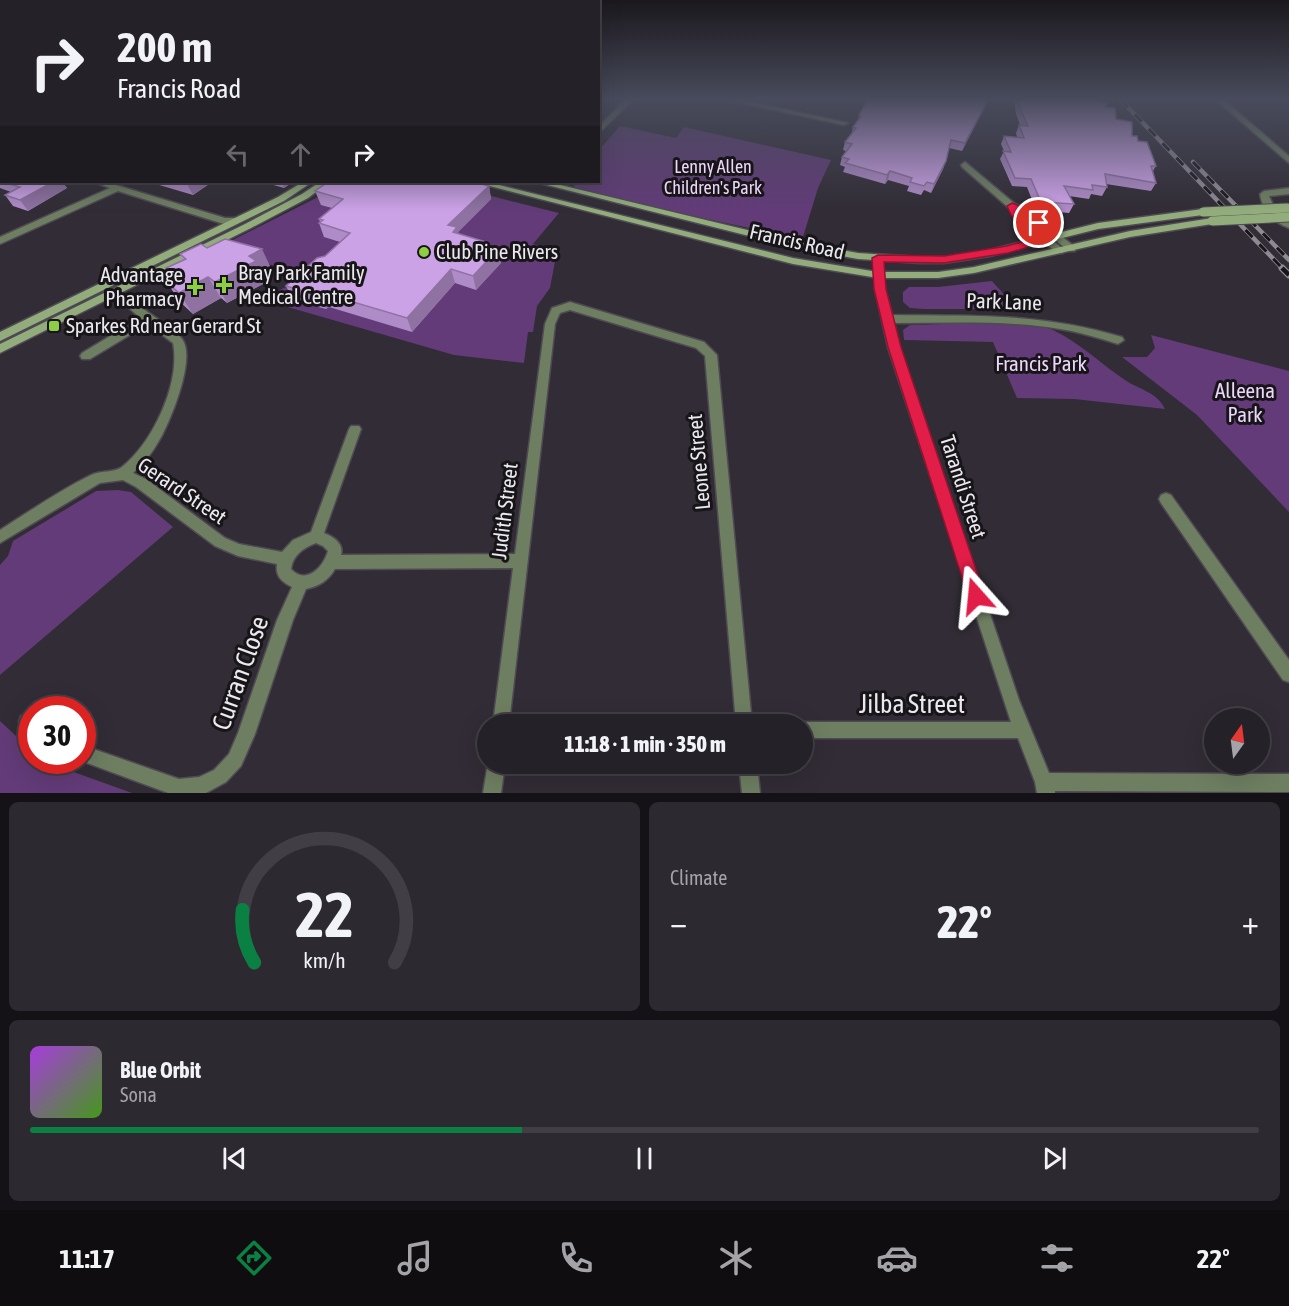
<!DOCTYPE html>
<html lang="en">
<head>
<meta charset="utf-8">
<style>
  :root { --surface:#252128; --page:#2d2930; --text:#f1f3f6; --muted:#a3a3a8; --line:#423e45; --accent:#0b8043 }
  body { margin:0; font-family:"Asap Condensed",sans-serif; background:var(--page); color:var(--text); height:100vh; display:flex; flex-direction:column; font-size:22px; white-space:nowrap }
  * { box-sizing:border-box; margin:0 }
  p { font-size:20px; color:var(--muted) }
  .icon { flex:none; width:33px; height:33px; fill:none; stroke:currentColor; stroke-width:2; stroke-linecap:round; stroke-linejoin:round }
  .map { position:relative; height:793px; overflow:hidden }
  .sheet { display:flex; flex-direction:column; gap:9px; padding:9px; background:#141216; flex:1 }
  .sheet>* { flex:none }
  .banner { position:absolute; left:0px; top:0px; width:600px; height:183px; box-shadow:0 6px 24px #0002,0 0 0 2px var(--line); background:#252128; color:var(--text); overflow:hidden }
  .needle { width:39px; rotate:14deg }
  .buttons { position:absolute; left:1204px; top:708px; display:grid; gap:12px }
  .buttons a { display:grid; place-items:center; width:66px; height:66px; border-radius:50%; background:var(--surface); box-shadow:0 6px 24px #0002,0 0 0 2px var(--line); font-size:30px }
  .speed { position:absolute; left:18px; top:696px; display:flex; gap:12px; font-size:30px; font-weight:700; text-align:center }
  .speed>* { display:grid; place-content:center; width:78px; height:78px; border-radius:50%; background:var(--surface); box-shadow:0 6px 24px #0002,0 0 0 2px var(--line); line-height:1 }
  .speed .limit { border:9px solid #d22; background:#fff; color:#111 }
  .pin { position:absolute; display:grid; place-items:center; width:51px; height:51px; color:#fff; margin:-26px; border:3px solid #fff; border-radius:50%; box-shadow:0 2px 6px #0007 }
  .me { position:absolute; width:66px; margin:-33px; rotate:342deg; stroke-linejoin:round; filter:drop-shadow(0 0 4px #0008) }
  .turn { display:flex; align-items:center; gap:21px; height:126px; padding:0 18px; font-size:27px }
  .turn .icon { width:78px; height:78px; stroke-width:2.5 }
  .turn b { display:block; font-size:42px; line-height:51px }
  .lanes { display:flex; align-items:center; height:57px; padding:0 18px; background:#0003; justify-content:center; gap:30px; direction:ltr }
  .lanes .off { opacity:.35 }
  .big { font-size:45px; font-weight:800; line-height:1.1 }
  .sheet .widget { flex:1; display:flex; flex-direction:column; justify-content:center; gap:9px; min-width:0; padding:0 21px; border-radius:9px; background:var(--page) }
  .sheet .dial { align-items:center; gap:0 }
  .dial svg { height:156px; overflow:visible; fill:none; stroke:var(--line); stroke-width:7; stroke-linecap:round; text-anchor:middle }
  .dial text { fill:var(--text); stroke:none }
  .song { display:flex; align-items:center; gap:18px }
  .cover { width:72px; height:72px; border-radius:9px; background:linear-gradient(135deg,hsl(280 70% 55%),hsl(100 70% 35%)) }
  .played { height:6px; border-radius:3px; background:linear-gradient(90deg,var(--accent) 40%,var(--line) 40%) }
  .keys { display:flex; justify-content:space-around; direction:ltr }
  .heat { display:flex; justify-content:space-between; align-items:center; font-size:33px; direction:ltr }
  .sheet .tiles { flex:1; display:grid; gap:9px; grid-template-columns:1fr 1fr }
  .widget:last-child { grid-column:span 2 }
  .trip { position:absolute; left:477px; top:714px; width:336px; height:60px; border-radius:30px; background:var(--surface); box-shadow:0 6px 24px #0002,0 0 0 2px var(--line); font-weight:800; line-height:60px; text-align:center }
  .tab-bar { display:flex; height:96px; justify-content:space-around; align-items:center; background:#0f0d10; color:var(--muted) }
  .tab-bar .icon { width:42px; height:42px }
  .tab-bar .on { color:var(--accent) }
  .tab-bar b { font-size:27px; color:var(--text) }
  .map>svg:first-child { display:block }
  .green { fill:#623b78 }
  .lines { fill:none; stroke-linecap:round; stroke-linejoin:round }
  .street-casing { stroke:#4f4a53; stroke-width:3 }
  .secondary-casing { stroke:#4f4a53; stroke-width:3 }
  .street { fill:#6e7e61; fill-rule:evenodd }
  .secondary { fill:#92ac7c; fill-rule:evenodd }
  .rail-far1-casing { stroke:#8e8a92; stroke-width:4.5 }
  .rail-casing { stroke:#8e8a92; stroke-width:7 }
  .rail-far1 { stroke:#181519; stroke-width:3; stroke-dasharray:10; stroke-linecap:butt }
  .rail { stroke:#181519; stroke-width:4.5; stroke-dasharray:13; stroke-linecap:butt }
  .secondary-bridge-casing { stroke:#4f4a53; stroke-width:11; stroke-linecap:butt }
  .secondary-bridge { stroke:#92ac7c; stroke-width:9 }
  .wall { fill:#af8bc7 }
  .shaded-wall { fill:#8f71a2 }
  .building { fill:#cca2e7; stroke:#8f71a2; stroke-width:1.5 }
  .route { fill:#e11d48; stroke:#92132f; stroke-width:1.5 }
  .poi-dot { fill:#8ece43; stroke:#181519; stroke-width:2 }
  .labels { text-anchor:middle; stroke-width:6; stroke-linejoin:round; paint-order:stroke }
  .far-park-label { font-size:18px; fill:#ecd6fb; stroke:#181519 }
  .street-label { font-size:21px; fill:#ece8ef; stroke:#181519 }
  .poi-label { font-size:21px; fill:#ece8ef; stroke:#181519; text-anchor:start }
  .park-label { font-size:21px; fill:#ecd6fb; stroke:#181519 }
  .near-street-label { font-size:26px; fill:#ece8ef; stroke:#181519 }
</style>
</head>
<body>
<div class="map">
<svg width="1289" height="793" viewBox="0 0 1289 793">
  <rect width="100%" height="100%" fill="#312c35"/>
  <g class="green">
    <polygon points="620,126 676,138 684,127 831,160 818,188 803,237 783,235 678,213 577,190 571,182 598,182 599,150"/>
    <polygon points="348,182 436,182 559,213 533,244 557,251 550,288 537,306 533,332 528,332 524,363 454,355 260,299 310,276 215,249"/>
    <polygon points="992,281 1017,309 924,309 910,308 903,302 903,292 909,287 938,287"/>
    <path d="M910,325c31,0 118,-6 143,5 26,12 48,34 72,50 15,10 32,12 40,29l-91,-10 -57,-1 -24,-56 -89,-2 -1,-10z"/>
    <polygon points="1151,335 1289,371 1289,512 1197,415 1122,357 1147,357 1155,348"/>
    <polygon points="118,490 131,492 173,527 0,675 0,565 8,556 13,541 96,491"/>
    <polygon points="0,721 31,750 32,760 43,761 132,793 0,793"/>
  </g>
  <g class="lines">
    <g class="street-casing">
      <g id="street">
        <polygon points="625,100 633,100 598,134 598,127"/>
        <polygon points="727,100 742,100 848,123 844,125"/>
        <polygon points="1216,100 1224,100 1289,156 1289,163"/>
        <rect x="0" y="148" width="2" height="6"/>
        <polygon points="965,162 1015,204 1027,209 1075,247 1075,251 1069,251 1021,213 1009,208 962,167 961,165"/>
        <polygon points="94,182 106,182 225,218 236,218 241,221 236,224 224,224 118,191 0,244 0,237 110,188"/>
        <path d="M1289,188v6l-20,2 7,15 13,10v7c-15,-5 -27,-18 -29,-34l4,-3z"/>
        <polygon points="1022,216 1063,249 1063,253 1057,253 1019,221 1019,217"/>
        <path d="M878,255l5,3 2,31 7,26c82,1 150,-2 230,22l2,3 -6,4c-19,-6 -38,-12 -58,-15 -55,-9 -111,-6 -166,-6l6,24 119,353 30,73 240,1v18l-234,-1v2h-18l-2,-11 -17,-44h-216v-14h-6l6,-2h209l-123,-375 -13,-58 -2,-31z"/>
        <path d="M570,302l134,40 13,13 35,369h-16l-31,-368 -9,-8 -126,-38 -10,3 -5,11 -46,400h-16l20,-156 -178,1c-7,12 -16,17 -29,20l-13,31 -38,114 -14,32 -15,16 -20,11h-38l-89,-33h3v-15l97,34 20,-2 15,-7 15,-16 9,-21 39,-113 15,-33c-10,-5 -17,-11 -15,-23l-39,-8 -23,-10 -79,-59 -13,-7 -23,3 -100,60v-13c30,-19 60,-40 91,-55 10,-5 24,-2 31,-8 31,-25 59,-84 51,-124l-25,-19 -58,35h-8l-2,-3 2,-3 58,-35 -11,-10 1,-3h8c10,8 38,25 44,34 15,19 -13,87 -25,105 -6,11 -15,20 -24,29l13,6 79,59 14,6 43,8 11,-12 18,-8 38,-103 2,-3h8l2,3 -37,104c10,4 20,11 17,22l174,-1 30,-230 7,-16zM316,543l7,3 5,5c-5,17 -22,34 -37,18 2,-14 12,-21 25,-26z"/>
        <polygon points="1166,493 1171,495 1289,660 1289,682 1283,680 1161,503 1159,499 1161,495"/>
        <polygon points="27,714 32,715 32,733 21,728 19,722 21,716"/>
        <polygon points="488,763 505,764 501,793 483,793"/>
        <polygon points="739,764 757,764 760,793 742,793"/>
      </g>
    </g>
    <g class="secondary-casing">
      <g id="secondary">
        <polygon points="303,182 312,182 284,201 0,341 0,332 278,197"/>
        <polygon points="320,182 329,182 308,198 251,228 0,353 0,344 245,224 302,194"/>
        <polygon points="474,182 487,182 793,258 878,272 938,272 974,267 1130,231 1212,218 1217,221 1212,224 1130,237 974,273 938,278 878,278 793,264"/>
        <polygon points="535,182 548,182 793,241 858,253 920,257 944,257 990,250 1098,223 1203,209 1208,212 1203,215 1098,229 990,256 944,263 920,263 858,259 793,247"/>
      </g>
    </g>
    <use href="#street" class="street"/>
    <use href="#secondary" class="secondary"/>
    <g class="rail-far1-casing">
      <g id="rail-far1">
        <polyline points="1121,100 1284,270"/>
        <polyline points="1193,162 1289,260"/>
      </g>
    </g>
    <g class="rail-casing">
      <polyline id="rail" points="1282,268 1289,275"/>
    </g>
    <use href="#rail-far1" class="rail-far1"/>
    <use href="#rail" class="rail"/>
    <g class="secondary-bridge-casing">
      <g id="secondary-bridge">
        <polyline points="1203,212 1288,208"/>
        <polyline points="1212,221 1289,217"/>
      </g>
    </g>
    <use href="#secondary-bridge" class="secondary-bridge"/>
  </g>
  <g class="wall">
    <polygon points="865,100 987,103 962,151 949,148 943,169 931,193 924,190 921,195 907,191 909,186 888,180 885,184 843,172 845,167 840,165 842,157 846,151 843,150 845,142 851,135 853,127 858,120 859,115 863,108"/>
    <polygon points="1014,100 1102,100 1103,102 1116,119 1138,141 1156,166 1153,171 1156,183 1151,191 1106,184 1107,187 1102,196 1091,194 1089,199 1069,196 1074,204 1069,213 1036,210 1027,187 1012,186 1000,159 1004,151 1001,144 1004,136 1017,137 1016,133 1019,125 1020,125 1016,114"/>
    <polygon points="0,166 2,167 2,182 62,182 67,188 28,211 13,206 5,195 11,192 0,188"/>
    <polygon points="149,182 212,182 193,195"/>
    <polygon points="269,182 293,182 284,188 270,184"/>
    <polygon points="489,186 491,199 458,232 459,234 483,245 501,263 476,290 455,283 412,332 329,307 326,309 293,300 286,286 325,256 340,242 324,237 319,223 320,222 319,219 332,208 321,205 315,191"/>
    <polygon points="207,248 272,270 263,275 267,282 227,303 221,298 193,314 180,302 166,281 173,278 166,268 183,260 180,254"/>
  </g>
  <g class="shaded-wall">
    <polygon points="988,100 987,103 962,151 965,143"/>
    <polygon points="946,161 943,169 931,193 934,184"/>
    <polygon points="890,171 888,180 885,184 887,175"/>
    <polygon points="53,182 62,182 67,188 28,211 20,200"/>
    <polygon points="192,182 212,182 193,195 187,184"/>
    <polygon points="282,182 293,182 284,188"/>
    <polygon points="489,186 491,199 458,232 460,241 456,246 448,225"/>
    <polygon points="262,249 272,270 263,275 267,282 227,303 215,282 249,256"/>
    <polygon points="498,249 501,263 476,290 473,276"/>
    <polygon points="451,269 455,283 412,332 407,318"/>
    <polygon points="208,277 221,298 193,314 179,293"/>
    <polygon points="323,293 329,307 326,309 320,296"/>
  </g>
  <g class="building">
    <polygon points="865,100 988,100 965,143 951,140 946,161 934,184 927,182 924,186 910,182 912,178 890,171 887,175 845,163 849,159 842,157 852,144 845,142 856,128 853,127 861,116 859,115 867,101 865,101"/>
    <polygon points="1018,100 1102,100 1103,102 1107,103 1106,107 1115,108 1116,119 1132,122 1132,136 1137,136 1138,141 1147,142 1156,166 1151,166 1156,183 1105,174 1107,187 1092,185 1093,190 1064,186 1074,204 1041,202 1031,179 1015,178 1003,151 1011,152 1004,136 1024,138 1019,125 1028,126 1019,106"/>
    <polygon points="0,166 2,167 2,181 0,181"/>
    <polygon points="3,182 53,182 20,200 5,195 20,187"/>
    <polygon points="177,182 192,182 187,184"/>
    <polygon points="328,182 473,182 489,186 448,225 457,227 453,232 483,241 479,244 498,249 473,276 451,269 407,318 323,293 320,296 286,286 317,258 325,256 350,233 319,223 323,220 319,219 343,199 315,191"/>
    <polygon points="225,239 262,249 249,256 256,261 215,282 208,277 179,293 166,281 176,276 166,268 186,259 180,254 201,244 207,248"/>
  </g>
  <linearGradient id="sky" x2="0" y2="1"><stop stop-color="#1b181d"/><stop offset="0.47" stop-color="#484b5c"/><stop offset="1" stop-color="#484b5c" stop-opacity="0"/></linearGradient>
  <rect width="1289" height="211" fill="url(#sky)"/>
  <polygon class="route" points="1012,203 1027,209 1043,221 1043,225 1036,226 1049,237 1049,241 1008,253 944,263 884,262 886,289 901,347 985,596 983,601 976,604 970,601 968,596 888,347 874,289 872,258 878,255 944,256 1007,246 1037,238 1011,215 1007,206"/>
  <g class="poi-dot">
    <circle cx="424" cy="252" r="6"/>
    <path d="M221 276h6v6h6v6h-6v6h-6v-6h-6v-6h6z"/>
    <path d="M192 278h6v6h6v6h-6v6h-6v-6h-6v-6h6z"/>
    <rect x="48" y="320" width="12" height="12" rx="3"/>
  </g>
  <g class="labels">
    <g class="far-park-label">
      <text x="713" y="173">Lenny Allen<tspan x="713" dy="21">Children's Park</tspan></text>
    </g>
    <g class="street-label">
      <text transform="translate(797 242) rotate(13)" y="7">Francis Road</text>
      <text transform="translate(1004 302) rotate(2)" y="7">Park Lane</text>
      <text transform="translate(699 462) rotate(-95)" y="7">Leone Street</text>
      <text transform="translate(963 487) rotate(72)" y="7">Tarandi Street</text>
      <text transform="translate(182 491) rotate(34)" y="7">Gerard Street</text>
      <text transform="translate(505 511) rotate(-83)" y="7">Judith Street</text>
    </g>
    <g class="poi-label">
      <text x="436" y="259">Club Pine Rivers</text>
      <text x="238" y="280">Bray Park Family<tspan x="238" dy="24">Medical Centre</tspan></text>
      <text x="183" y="282" text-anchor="end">Advantage<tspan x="183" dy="24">Pharmacy</tspan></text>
      <text x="66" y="333">Sparkes Rd near Gerard St</text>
    </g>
    <g class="park-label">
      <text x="1041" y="371">Francis Park</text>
      <text x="1245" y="398">Alleena<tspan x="1245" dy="24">Park</tspan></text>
    </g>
    <g class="near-street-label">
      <text transform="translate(240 673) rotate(-70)" y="9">Curran Close</text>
      <text x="912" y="713">Jilba Street</text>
    </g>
  </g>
</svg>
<div class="buttons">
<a><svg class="needle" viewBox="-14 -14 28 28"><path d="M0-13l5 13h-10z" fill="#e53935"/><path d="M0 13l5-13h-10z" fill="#a3a3a8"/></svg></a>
</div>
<div class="speed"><div class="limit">30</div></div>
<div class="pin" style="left:1039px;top:223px;background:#d93025"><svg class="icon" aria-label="arrive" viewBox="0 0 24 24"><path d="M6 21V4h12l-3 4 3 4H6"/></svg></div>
<svg class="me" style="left:976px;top:596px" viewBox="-20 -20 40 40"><path d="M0-17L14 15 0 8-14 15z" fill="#e11d48" stroke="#fff" stroke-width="4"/></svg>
<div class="trip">11:18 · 1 min · 350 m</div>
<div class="banner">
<div class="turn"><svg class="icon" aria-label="right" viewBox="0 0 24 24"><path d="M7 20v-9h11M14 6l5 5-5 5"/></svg><div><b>200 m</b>Francis Road</div></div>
<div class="lanes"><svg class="icon off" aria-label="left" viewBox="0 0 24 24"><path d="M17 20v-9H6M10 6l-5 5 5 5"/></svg><svg class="icon off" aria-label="ahead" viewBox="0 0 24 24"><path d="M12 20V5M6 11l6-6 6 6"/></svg><svg class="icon" aria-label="right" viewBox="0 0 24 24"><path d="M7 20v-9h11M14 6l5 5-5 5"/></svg></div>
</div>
</div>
<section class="sheet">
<div class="tiles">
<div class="widget dial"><svg viewBox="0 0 100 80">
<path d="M14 69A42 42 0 1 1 86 69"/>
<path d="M14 69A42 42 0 0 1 8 42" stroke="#0b8043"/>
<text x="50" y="56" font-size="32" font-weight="700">22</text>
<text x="50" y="72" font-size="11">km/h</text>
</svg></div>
<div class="widget"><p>Climate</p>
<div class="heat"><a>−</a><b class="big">22°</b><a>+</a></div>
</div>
<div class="widget">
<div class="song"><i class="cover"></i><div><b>Blue Orbit</b><p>Sona</p></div></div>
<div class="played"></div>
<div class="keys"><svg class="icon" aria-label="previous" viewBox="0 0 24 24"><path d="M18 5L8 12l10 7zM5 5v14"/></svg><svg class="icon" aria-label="pause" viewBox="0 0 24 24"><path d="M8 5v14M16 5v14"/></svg><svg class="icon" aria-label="next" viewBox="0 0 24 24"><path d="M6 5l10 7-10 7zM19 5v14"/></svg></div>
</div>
</div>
</section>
<nav class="tab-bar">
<b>11:17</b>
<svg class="icon on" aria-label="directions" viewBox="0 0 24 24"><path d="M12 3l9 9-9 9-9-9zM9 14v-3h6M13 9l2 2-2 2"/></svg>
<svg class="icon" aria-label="music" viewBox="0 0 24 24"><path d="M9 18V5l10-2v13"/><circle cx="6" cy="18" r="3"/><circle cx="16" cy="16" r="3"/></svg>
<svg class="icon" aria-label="phone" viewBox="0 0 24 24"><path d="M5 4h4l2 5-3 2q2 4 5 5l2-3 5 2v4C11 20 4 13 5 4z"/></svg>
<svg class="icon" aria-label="climate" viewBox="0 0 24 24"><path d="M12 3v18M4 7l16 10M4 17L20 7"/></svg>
<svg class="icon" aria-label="car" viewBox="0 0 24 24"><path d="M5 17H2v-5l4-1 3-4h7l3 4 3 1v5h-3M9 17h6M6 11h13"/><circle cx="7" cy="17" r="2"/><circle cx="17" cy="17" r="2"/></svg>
<svg class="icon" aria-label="filters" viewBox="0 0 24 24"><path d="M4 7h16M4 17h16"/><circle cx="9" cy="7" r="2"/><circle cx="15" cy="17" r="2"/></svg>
<b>22°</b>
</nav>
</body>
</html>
